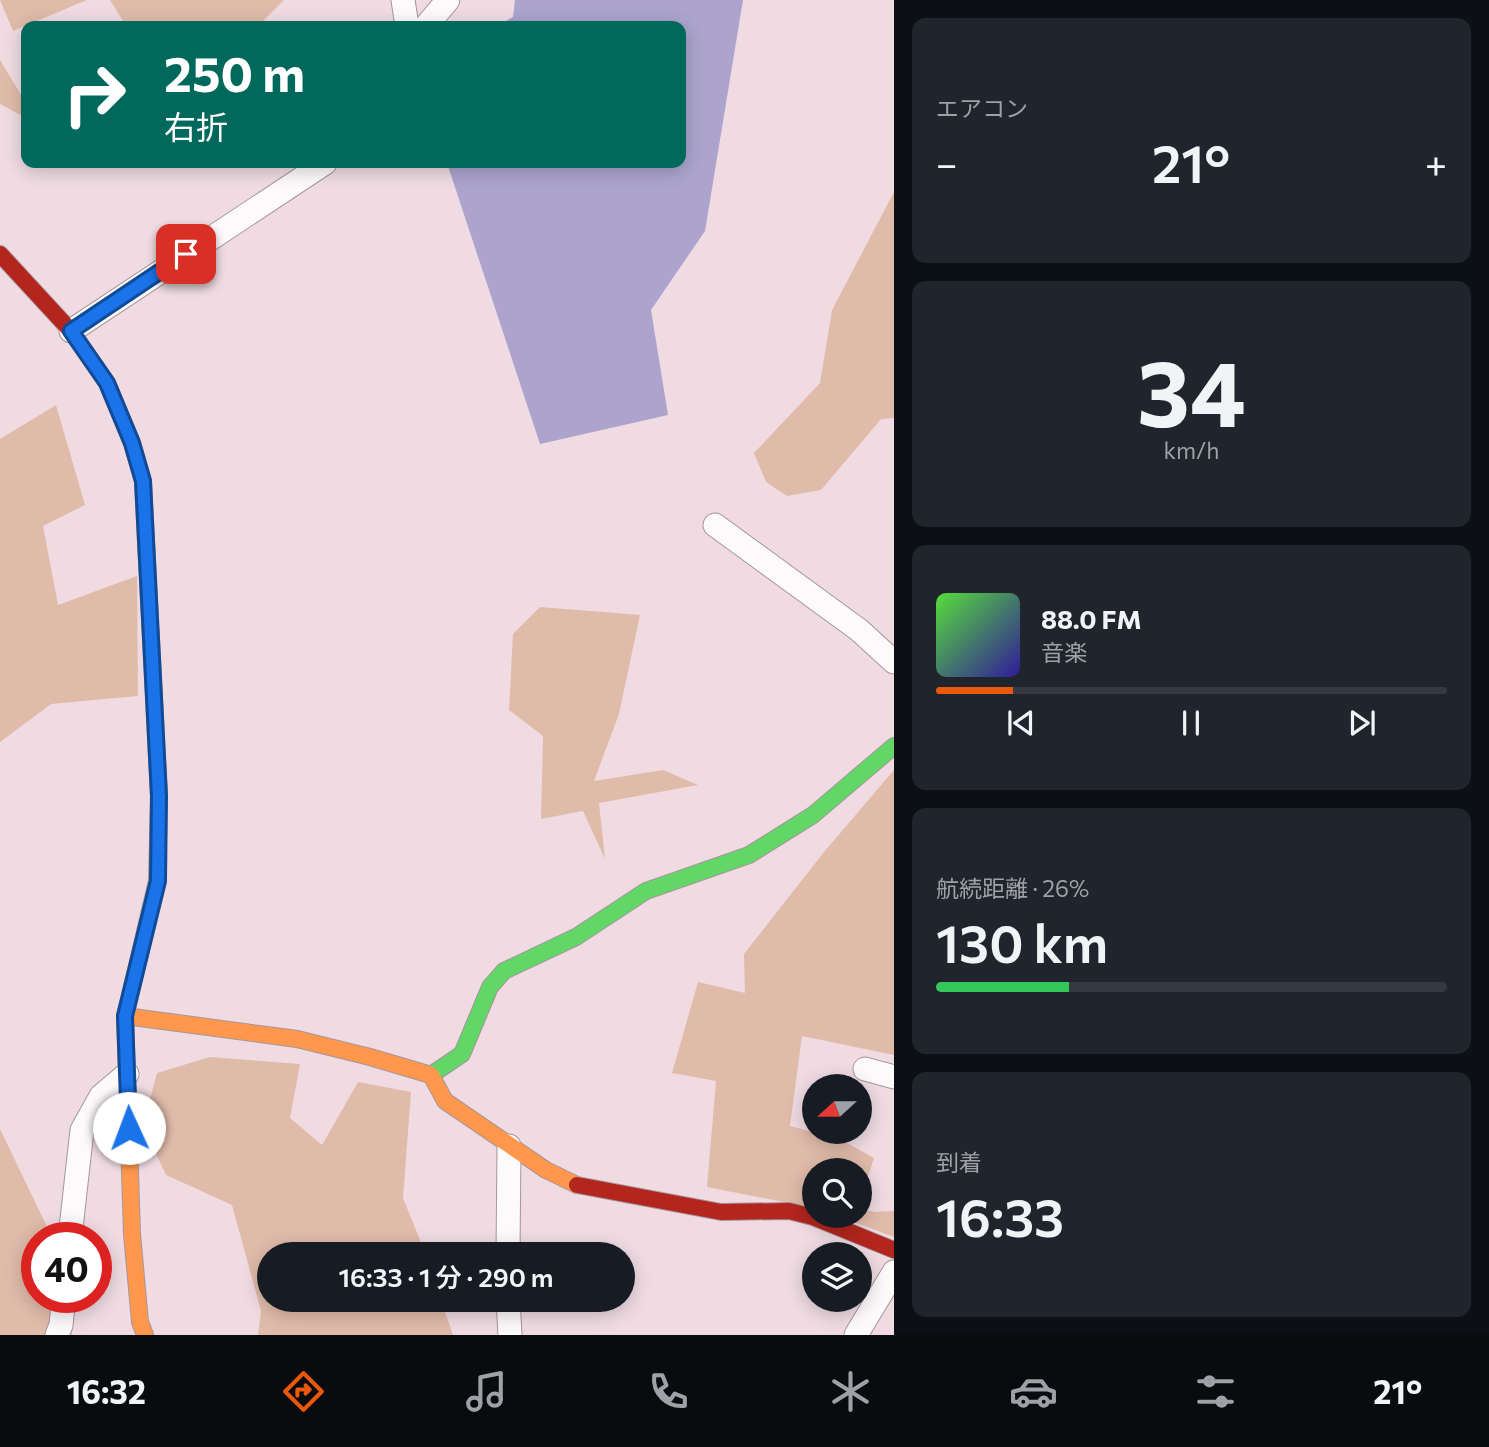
<!DOCTYPE html>
<html lang="ja">
<head>
<meta charset="utf-8">
<style>
  :root { --surface:#171b24; --page:#20242c; --text:#f1f3f6; --muted:#9ea1a6; --line:#363941; --accent:#ea580c }
  body { margin:0; font-family:Commissioner,"Noto Sans JP",sans-serif; background:var(--page); color:var(--text); height:100vh; display:flex; flex-direction:column; font-size:26px; white-space:nowrap }
  * { box-sizing:border-box; margin:0 }
  p { font-size:23px; color:var(--muted) }
  .icon { flex:none; width:38px; height:38px; fill:none; stroke:currentColor; stroke-width:2; stroke-linecap:round; stroke-linejoin:round }
  .map { position:relative; flex:1; overflow:hidden }
  .panel { display:flex; flex-direction:column; gap:18px; padding:18px; background:#0d0f14; width:595px }
  .panel>* { flex:none }
  .top-card { position:absolute; left:21px; top:21px; width:665px; height:147px; border-radius:14px; box-shadow:0 4px 18px #0003; background:#00695c; color:#fff; overflow:hidden }
  .needle { width:46px; rotate:249deg }
  .controls { position:absolute; left:802px; top:1074px; display:grid; gap:14px }
  .controls a { display:grid; place-items:center; width:70px; height:70px; border-radius:50%; background:var(--surface); box-shadow:0 4px 18px #0003; font-size:35px }
  .speed { position:absolute; left:21px; top:1222px; display:flex; gap:14px; font-size:35px; font-weight:700; text-align:center }
  .speed>* { display:grid; place-content:center; width:91px; height:91px; border-radius:50%; background:var(--surface); box-shadow:0 4px 18px #0003; line-height:1 }
  .speed .limit { border:10px solid #d22; background:#fff; color:#111 }
  .pin { position:absolute; display:grid; place-items:center; width:60px; height:60px; color:#fff; margin:-30px; border-radius:14px; box-shadow:0 4px 10px #0006 }
  .me { position:absolute; width:77px; margin:-38px; rotate:358deg; stroke-linejoin:round; filter:drop-shadow(0 0 5px #0008) }
  .turn { display:flex; align-items:center; gap:24px; height:147px; padding:0 28px; font-size:32px }
  .turn .icon { width:91px; height:91px; stroke-width:2.5 }
  .turn b { display:block; font-size:49px; line-height:60px }
  .big { font-size:52px; font-weight:600; line-height:1.1 }
  .panel .tile { flex:1; display:flex; flex-direction:column; justify-content:center; gap:10px; min-width:0; padding:0 24px; border-radius:14px; background:var(--page) }
  .panel .dial { align-items:center; gap:0 }
  .dial b { font-size:91px; line-height:1 }
  .song { display:flex; align-items:center; gap:21px }
  .cover { width:84px; height:84px; border-radius:10px; background:linear-gradient(135deg,hsl(110 70% 55%),hsl(250 70% 35%)) }
  .played { height:7px; border-radius:4px; background:linear-gradient(90deg,var(--accent) 15%,var(--line) 15%) }
  .keys { display:flex; justify-content:space-around; direction:ltr }
  .heat { display:flex; justify-content:space-between; align-items:center; font-size:38px; direction:ltr }
  .charge { height:10px; border-radius:5px; background:linear-gradient(90deg,#34c759 26%,var(--line) 0) }
  .trip { position:absolute; left:257px; top:1242px; width:378px; height:70px; border-radius:35px; background:var(--surface); box-shadow:0 4px 18px #0003; font-weight:600; line-height:70px; text-align:center }
  .dock { display:flex; height:112px; justify-content:space-around; align-items:center; background:#090b0e; color:var(--muted) }
  .dock .icon { width:49px; height:49px }
  .dock .active { color:var(--accent) }
  .dock b { font-size:32px; color:var(--text) }
  main { display:flex; flex:1; min-height:0 }
  .map>svg:first-child { display:block }
  .forest { fill:#e1bbaa }
  .water { fill:#aca4cd }
  .lines { fill:none; stroke-linecap:round; stroke-linejoin:round }
  .street-casing { stroke:#a5969c; stroke-width:25 }
  .fast-casing { stroke:#a5969c; stroke-width:18 }
  .slow-casing { stroke:#a5969c; stroke-width:18 }
  .jam-casing { stroke:#a5969c; stroke-width:18 }
  .street { stroke:#fdfafb; stroke-width:23 }
  .fast { stroke:#63d668; stroke-width:16 }
  .slow { stroke:#ff974d; stroke-width:16 }
  .jam { stroke:#b3261e; stroke-width:16 }
  .route-casing { stroke:#114b97; stroke-width:18 }
  .route { stroke:#1a73e8; stroke-width:12 }
</style>
</head>
<body>
<main>
<div class="map">
<svg width="894" height="1335" viewBox="0 0 894 1335">
  <rect width="100%" height="100%" fill="#f0dbe3"/>
  <g class="forest">
    <polygon points="0,0 87,0 13,31"/>
    <polygon points="110,0 284,0 258,26 126,26"/>
    <polygon points="0,60 26,103 26,118 0,104"/>
    <polygon points="894,192 894,418 881,419 821,490 787,496 766,482 754,453 820,383 832,310"/>
    <polygon points="56,405 85,505 43,526 58,605 137,576 138,696 51,704 0,742 0,439"/>
    <polygon points="540,607 640,615 619,714 594,781 663,770 698,785 599,803 605,859 583,811 541,819 543,736 509,710 513,634"/>
    <polygon points="894,770 894,1055 802,1036 790,1126 840,1139 874,1158 859,1205 859,1171 814,1171 814,1208 707,1187 716,1081 672,1073 698,982 745,993 744,954 824,852"/>
    <polygon points="210,1057 300,1064 290,1118 322,1145 358,1082 411,1092 403,1198 426,1255 270,1255 270,1300 441,1300 453,1335 258,1335 261,1311 232,1205 166,1175 143,1126 157,1073"/>
    <polygon points="0,1129 52,1237 37,1237 37,1297 70,1297 72,1335 0,1335"/>
    <polygon points="859,1208 874,1212 894,1211 894,1237 837,1216 859,1216"/>
  </g>
  <polygon class="water" points="515,0 743,0 705,231 651,310 668,415 540,444 447,163 681,163 681,26 497,26 513,17"/>
  <g class="lines">
    <g class="street-casing">
      <g id="street">
        <polyline points="403,0 407,26"/>
        <polyline points="426,26 448,0"/>
        <polyline points="71,331 325,163"/>
        <polyline points="715,525 859,630 894,662"/>
        <polyline points="865,1069 894,1077"/>
        <polyline points="70,1237 82,1130 101,1096 127,1074"/>
        <polyline points="508,1255 509,1146"/>
        <polyline points="508,1300 510,1335"/>
        <polyline points="57,1335 61,1325 64,1297"/>
        <polyline points="856,1335 894,1272"/>
      </g>
    </g>
    <g class="fast-casing">
      <g id="fast">
        <polyline points="132,987 157,881 159,796 144,503"/>
        <polyline points="431,1075 462,1054 490,987 504,971 576,937 646,891 749,855 813,815 894,746"/>
      </g>
    </g>
    <g class="slow-casing">
      <g id="slow">
        <polyline points="132,987 125,1016 132,1234 140,1322 145,1335"/>
        <polyline points="125,1016 297,1039 370,1057 431,1075 445,1101 546,1170 577,1185"/>
      </g>
    </g>
    <g class="jam-casing">
      <g id="jam">
        <polyline points="0,254 71,331 107,383 132,443 143,481 144,503"/>
        <polyline points="577,1185 721,1212 789,1211 813,1217 894,1250"/>
      </g>
    </g>
    <use href="#street" class="street"/>
    <use href="#fast" class="fast"/>
    <use href="#slow" class="slow"/>
    <use href="#jam" class="jam"/>
  </g>
  <g class="lines">
    <g class="route-casing">
      <polyline id="route" points="129,1128 125,1016 158,881 159,796 143,481 132,443 107,383 71,331 186,254"/>
    </g>
    <use href="#route" class="route"/>
  </g>
</svg>
<div class="controls">
<a><svg class="needle" viewBox="-14 -14 28 28"><path d="M0-13l5 13h-10z" fill="#e53935"/><path d="M0 13l5-13h-10z" fill="#9ea1a6"/></svg></a>
<a><svg class="icon" aria-label="search" viewBox="0 0 24 24"><circle cx="10" cy="10" r="6"/><path d="M15 15l6 6"/></svg></a>
<a><svg class="icon" aria-label="layers" viewBox="0 0 24 24"><path d="M12 4l9 5-9 5-9-5zM3 14l9 5 9-5"/></svg></a>
</div>
<div class="speed"><div class="limit">40</div></div>
<div class="pin" style="left:186px;top:254px;background:#d93025"><svg class="icon" aria-label="arrive" viewBox="0 0 24 24"><path d="M6 21V4h12l-3 4 3 4H6"/></svg></div>
<svg class="me" style="left:129px;top:1128px" viewBox="-20 -20 40 40"><circle r="19" fill="#fff"/><path d="M0-13L10 11 0 6-10 11z" fill="#1a73e8"/></svg>
<div class="trip">16:33 · 1 分 · 290 m</div>
<div class="top-card">
<div class="turn"><svg class="icon" aria-label="right" viewBox="0 0 24 24"><path d="M7 20v-9h11M14 6l5 5-5 5"/></svg><div><b>250 m</b>右折</div></div>
</div>
</div>
<section class="panel">
<div class="tile"><p>エアコン</p>
<div class="heat"><a>−</a><b class="big">21°</b><a>+</a></div>
</div>
<div class="tile dial"><b>34</b><p>km/h</p></div>
<div class="tile">
<div class="song"><i class="cover"></i><div><b>88.0 FM</b><p>音楽</p></div></div>
<div class="played"></div>
<div class="keys"><svg class="icon" aria-label="previous" viewBox="0 0 24 24"><path d="M18 5L8 12l10 7zM5 5v14"/></svg><svg class="icon" aria-label="pause" viewBox="0 0 24 24"><path d="M8 5v14M16 5v14"/></svg><svg class="icon" aria-label="next" viewBox="0 0 24 24"><path d="M6 5l10 7-10 7zM19 5v14"/></svg></div>
</div>
<div class="tile"><p>航続距離 · 26%</p><b class="big">130 km</b><div class="charge"></div></div>
<div class="tile"><p>到着</p><b class="big">16:33</b></div>
</section>
</main>
<nav class="dock">
<b>16:32</b>
<svg class="icon active" aria-label="directions" viewBox="0 0 24 24"><path d="M12 3l9 9-9 9-9-9zM9 14v-3h6M13 9l2 2-2 2"/></svg>
<svg class="icon" aria-label="music" viewBox="0 0 24 24"><path d="M9 18V5l10-2v13"/><circle cx="6" cy="18" r="3"/><circle cx="16" cy="16" r="3"/></svg>
<svg class="icon" aria-label="phone" viewBox="0 0 24 24"><path d="M5 4h4l2 5-3 2q2 4 5 5l2-3 5 2v4C11 20 4 13 5 4z"/></svg>
<svg class="icon" aria-label="climate" viewBox="0 0 24 24"><path d="M12 3v18M4 7l16 10M4 17L20 7"/></svg>
<svg class="icon" aria-label="car" viewBox="0 0 24 24"><path d="M5 17H2v-5l4-1 3-4h7l3 4 3 1v5h-3M9 17h6M6 11h13"/><circle cx="7" cy="17" r="2"/><circle cx="17" cy="17" r="2"/></svg>
<svg class="icon" aria-label="filters" viewBox="0 0 24 24"><path d="M4 7h16M4 17h16"/><circle cx="9" cy="7" r="2"/><circle cx="15" cy="17" r="2"/></svg>
<b>21°</b>
</nav>
</body>
</html>
